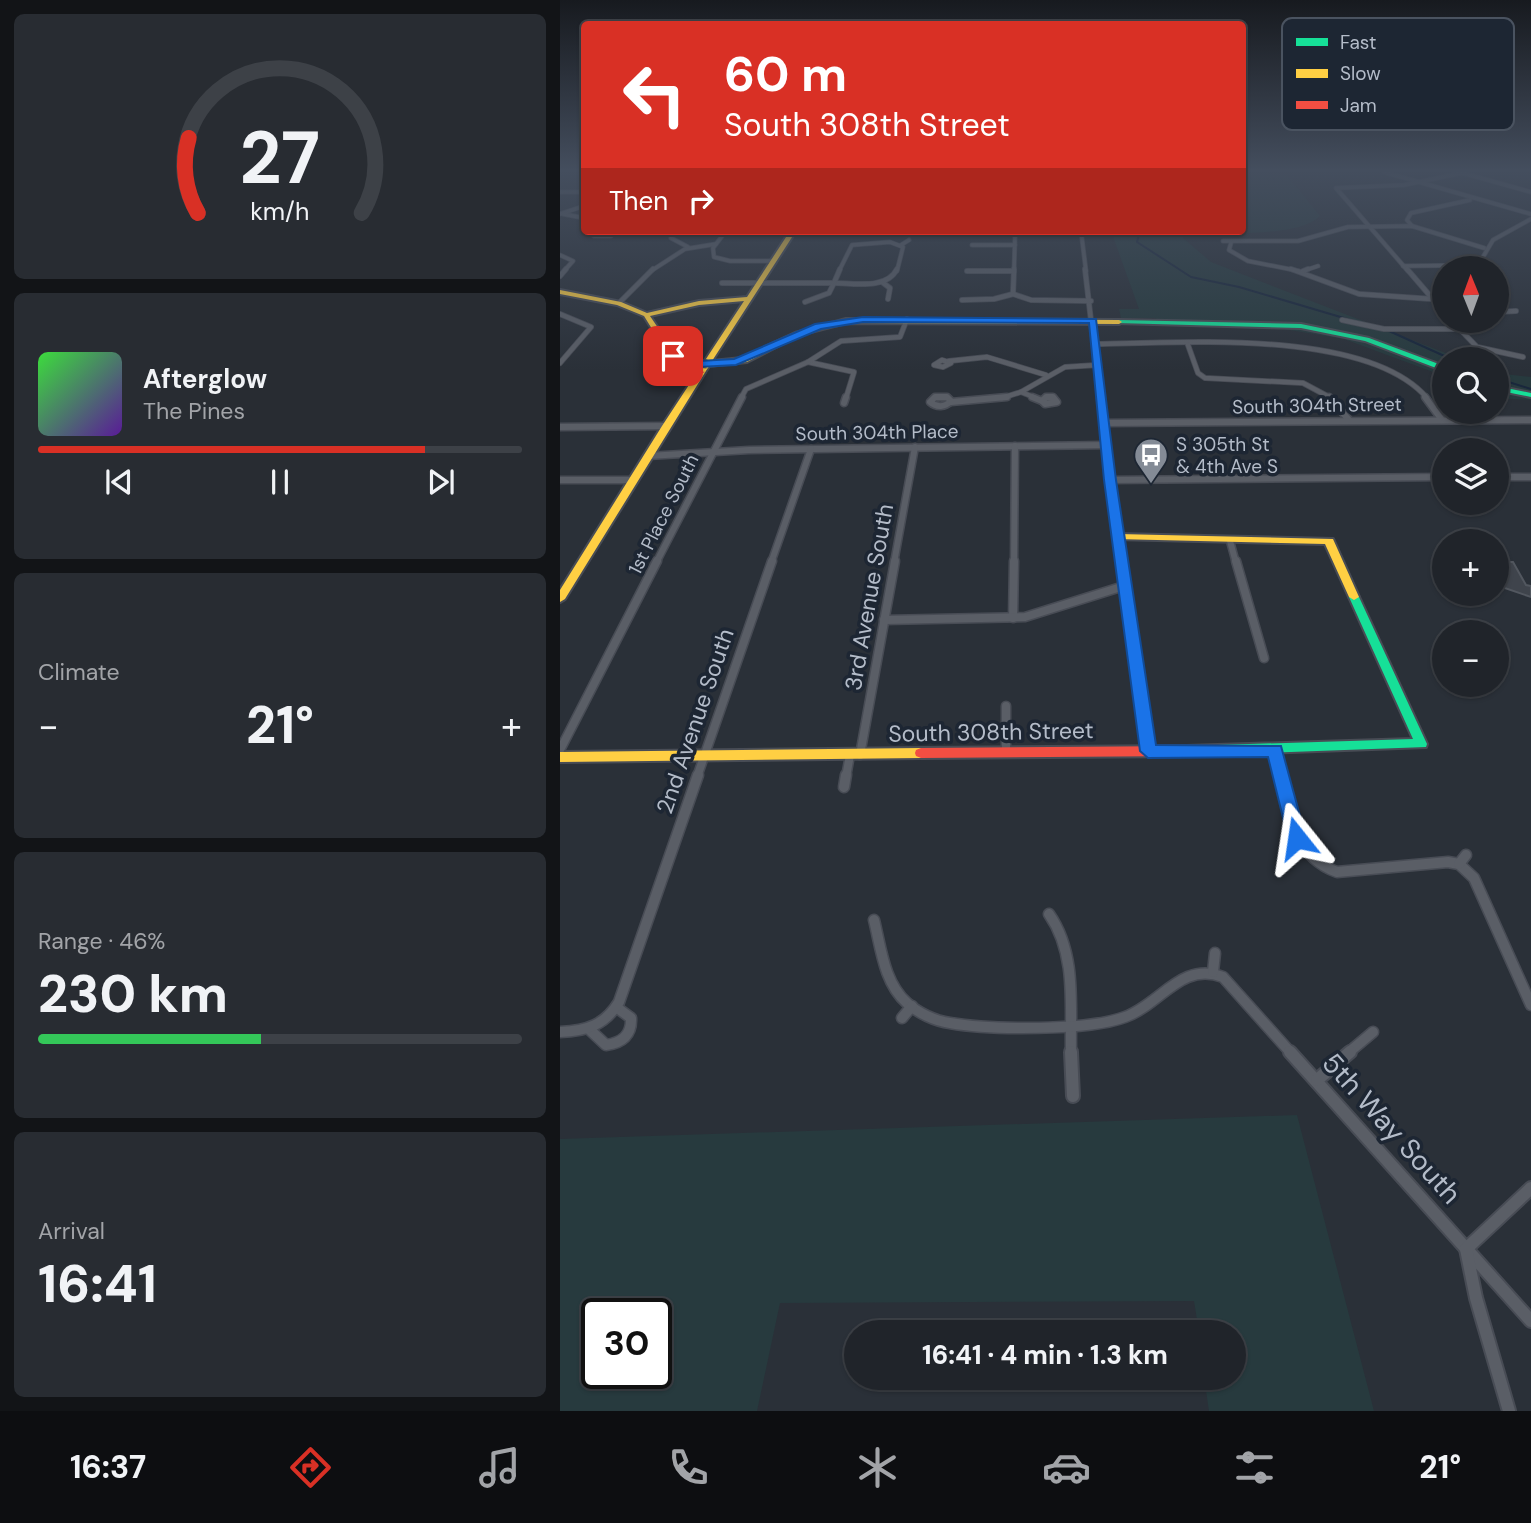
<!DOCTYPE html>
<html lang="en">
<head>
<meta charset="utf-8">
<style>
  :root { --surface:#20242a; --page:#282c32; --text:#f1f3f6; --muted:#a2a4a8; --line:#3d4147; --accent:#d93025 }
  body { margin:0; font-family:"DM Sans",sans-serif; background:var(--page); color:var(--text); height:100vh; display:flex; flex-direction:column; font-size:26px; white-space:nowrap }
  * { box-sizing:border-box; margin:0 }
  p { font-size:23px; color:var(--muted) }
  .icon { flex:none; width:38px; height:38px; fill:none; stroke:currentColor; stroke-width:2; stroke-linecap:round; stroke-linejoin:round }
  .map { position:relative; flex:1; overflow:hidden }
  .drawer { display:flex; flex-direction:column; gap:14px; padding:14px; background:#121417; width:560px }
  .drawer>* { flex:none }
  .top-card { position:absolute; left:21px; top:21px; width:665px; height:214px; border-radius:7px; box-shadow:0 2px 5px #0004,0 0 0 2px var(--line); background:#d93025; color:#fff; overflow:hidden }
  .needle { width:46px; rotate:359deg }
  .tools { position:absolute; left:872px; top:256px; display:grid; gap:14px }
  .tools a { display:grid; place-items:center; width:77px; height:77px; border-radius:50%; background:var(--surface); box-shadow:0 2px 5px #0004,0 0 0 2px var(--line); font-size:35px }
  .speed { position:absolute; left:21px; top:1298px; display:flex; gap:14px; font-size:35px; font-weight:700; text-align:center }
  .speed>* { display:grid; place-content:center; width:91px; height:91px; border-radius:50%; background:var(--surface); box-shadow:0 2px 5px #0004,0 0 0 2px var(--line); line-height:1 }
  .speed .limit { border:4px solid #111; border-radius:10px; background:#fff; color:#111 }
  .pin { position:absolute; display:grid; place-items:center; width:60px; height:60px; color:#fff; margin:-30px; border-radius:14px; box-shadow:0 4px 10px #0006 }
  .me { position:absolute; width:77px; margin:-38px; rotate:345deg; stroke-linejoin:round; filter:drop-shadow(0 0 5px #0008) }
  .turn { display:flex; align-items:center; gap:24px; height:147px; padding:0 28px; font-size:32px }
  .turn .icon { width:91px; height:91px; stroke-width:2.5 }
  .turn b { display:block; font-size:49px; line-height:60px }
  .then { display:flex; align-items:center; height:66px; padding:0 28px; background:#0003; gap:14px; font-size:26px }
  .big { font-size:52px; font-weight:800; line-height:1.1 }
  .drawer .tile { flex:1; display:flex; flex-direction:column; justify-content:center; gap:10px; min-width:0; padding:0 24px; border-radius:10px; background:var(--page) }
  .drawer .dial { align-items:center; gap:0 }
  .dial svg { height:182px; overflow:visible; fill:none; stroke:var(--line); stroke-width:7; stroke-linecap:round; text-anchor:middle }
  .dial text { fill:var(--text); stroke:none }
  .song { display:flex; align-items:center; gap:21px }
  .cover { width:84px; height:84px; border-radius:10px; background:linear-gradient(135deg,hsl(120 70% 55%),hsl(270 70% 35%)) }
  .played { height:7px; border-radius:4px; background:linear-gradient(90deg,var(--accent) 80%,var(--line) 80%) }
  .keys { display:flex; justify-content:space-around; direction:ltr }
  .heat { display:flex; justify-content:space-between; align-items:center; font-size:38px; direction:ltr }
  .charge { height:10px; border-radius:5px; background:linear-gradient(90deg,#34c759 46%,var(--line) 0) }
  .trip { position:absolute; left:284px; top:1320px; width:402px; height:70px; border-radius:35px; background:var(--surface); box-shadow:0 2px 5px #0004,0 0 0 2px var(--line); font-weight:800; line-height:70px; text-align:center }
  .tab-bar { display:flex; height:112px; justify-content:space-around; align-items:center; background:#0d0e11; color:var(--muted) }
  .tab-bar .icon { width:49px; height:49px }
  .tab-bar .active { color:var(--accent) }
  .tab-bar b { font-size:32px; color:var(--text) }
  main { display:flex; flex:1; min-height:0 }
  .map>svg:first-child { display:block }
  .green { fill:#273a3e; fill-rule:evenodd }
  .lines { fill:none; stroke-linecap:round; stroke-linejoin:round }
  .stream { stroke:#19273c; stroke-width:2 }
  .building { fill:#3f444c; stroke:#52575f; stroke-width:2 }
  .street-far5-casing { stroke:#484c55; stroke-width:5 }
  .street-far4-casing { stroke:#484c55; stroke-width:6 }
  .street-far3-casing { stroke:#484c55; stroke-width:9 }
  .street-far2-casing { stroke:#484c55; stroke-width:11 }
  .street-far1-casing { stroke:#484c55; stroke-width:13 }
  .street-casing { stroke:#484c55; stroke-width:16 }
  .fast-casing { stroke:#484c55; stroke-width:4 }
  .slow-casing { stroke:#484c55; stroke-width:4 }
  .jam-casing { stroke:#484c55; stroke-width:4 }
  .street-far5 { stroke:#5a5e66; stroke-width:3.5 }
  .street-far4 { stroke:#5a5e66; stroke-width:4.5 }
  .street-far3 { stroke:#5a5e66; stroke-width:6 }
  .street-far2 { stroke:#5a5e66; stroke-width:8 }
  .street-far1 { stroke:#5a5e66; stroke-width:10 }
  .street { stroke:#5a5e66; stroke-width:12 }
  .fast { fill:#16e098; fill-rule:evenodd }
  .slow { fill:#ffcf43; fill-rule:evenodd }
  .jam { fill:#f24e42; fill-rule:evenodd }
  .slow-bridge-casing { stroke:#484c55; stroke-width:9; stroke-linecap:butt }
  .slow-bridge { stroke:#ffcf43; stroke-width:7 }
  .route { fill:#1a73e8; stroke:#114b97; stroke-width:2 }
  .labels { text-anchor:middle; stroke-width:7; stroke-linejoin:round; paint-order:stroke }
  .far-street-label { font-size:19px; fill:#b4bcc9; stroke:#1d2633 }
  .far-poi-label { font-size:19px; fill:#b4bcc9; stroke:#1d2633; text-anchor:start }
  .street-label { font-size:23px; fill:#b4bcc9; stroke:#1d2633 }
  .near-street-label { font-size:28px; fill:#b4bcc9; stroke:#1d2633 }
  .key { fill:#1d2633; stroke:#4a5360; stroke-width:2 }
  .key-label { font-size:19px; fill:#b4bcc9 }
</style>
</head>
<body>
<main>
<section class="drawer">
<div class="tile dial"><svg viewBox="0 0 100 80">
<path d="M14 69A42 42 0 1 1 86 69"/>
<path d="M14 69A42 42 0 0 1 10 36" stroke="#d93025"/>
<text x="50" y="56" font-size="32" font-weight="700">27</text>
<text x="50" y="72" font-size="11">km/h</text>
</svg></div>
<div class="tile">
<div class="song"><i class="cover"></i><div><b>Afterglow</b><p>The Pines</p></div></div>
<div class="played"></div>
<div class="keys"><svg class="icon" aria-label="previous" viewBox="0 0 24 24"><path d="M18 5L8 12l10 7zM5 5v14"/></svg><svg class="icon" aria-label="pause" viewBox="0 0 24 24"><path d="M8 5v14M16 5v14"/></svg><svg class="icon" aria-label="next" viewBox="0 0 24 24"><path d="M6 5l10 7-10 7zM19 5v14"/></svg></div>
</div>
<div class="tile"><p>Climate</p>
<div class="heat"><a>−</a><b class="big">21°</b><a>+</a></div>
</div>
<div class="tile"><p>Range · 46%</p><b class="big">230 km</b><div class="charge"></div></div>
<div class="tile"><p>Arrival</p><b class="big">16:41</b></div>
</section>
<div class="map">
<svg width="971" height="1411" viewBox="0 0 971 1411">
  <rect width="100%" height="100%" fill="#2a3038"/>
  <g class="green">
    <path d="M683,172l43,2 34,42c-23,23 -103,16 -136,16l-1,6 28,24 250,97h-17v17l-100,-37 -91,-15 -88,1 -10,-7h-34l-2,-9h20l-28,-78h131z"/>
    <polygon points="936,373 971,377 971,400 936,398"/>
    <path d="M737,1115l77,296h-165l-5,-34h30v-45h-35l-5,-31 -414,2 -23,108h-197v-272zM37,1314h59v60h-59z"/>
  </g>
  <g class="lines">
    <g class="stream">
      <polyline points="580,231 577,242 631,277 679,287 794,321"/>
      <polyline points="829,331 891,359"/>
      <polyline points="936,378 971,389"/>
    </g>
  </g>
  <polygon class="building" points="936,545 948,562 953,562 966,585 971,586 971,597 936,585"/>
  <g class="lines">
    <g class="street-far5-casing">
      <g id="street-far5">
        <polyline points="824,172 971,214"/>
        <polyline points="903,173 971,192"/>
        <polyline points="0,192 24,192"/>
        <polyline points="0,214 24,206"/>
        <polyline points="3,214 24,218"/>
        <polyline points="852,226 847,220 851,213 910,200"/>
        <polyline points="28,231 34,236 51,236"/>
        <polyline points="166,231 153,248 154,257 170,261 213,261"/>
        <polyline points="452,231 455,237 454,271"/>
        <polyline points="521,231 526,271"/>
        <polyline points="111,238 128,247"/>
        <polyline points="663,241 738,241 788,227 852,226 924,248"/>
        <polyline points="671,243 669,250 688,261 739,271"/>
        <polyline points="341,245 349,240"/>
        <polyline points="412,245 455,245"/>
        <polyline points="0,255 13,261 4,271"/>
        <polyline points="843,266 922,265"/>
        <polyline points="925,267 920,262 933,240 971,219"/>
        <polyline points="91,271 125,249 156,244"/>
        <polyline points="279,271 292,245 330,242 343,247 337,271"/>
        <polyline points="407,271 454,271"/>
        <polyline points="743,271 758,266"/>
        <polyline points="848,271 776,188 844,185 906,172"/>
      </g>
    </g>
    <g class="street-far4-casing">
      <g id="street-far4">
        <polyline points="525,269 540,398"/>
        <polyline points="731,269 799,294 872,299"/>
        <polyline points="847,269 884,312"/>
        <polyline points="407,271 454,271"/>
        <polyline points="741,272 748,269"/>
        <polyline points="0,276 6,269"/>
        <polyline points="322,282 330,288 328,299"/>
        <polyline points="162,283 274,283"/>
        <path d="M274,283c19,0 53,7 63,-14"/>
        <polyline points="274,283 280,269"/>
        <polyline points="453,294 454,269"/>
        <polyline points="402,300 434,299 453,294 471,300 531,301"/>
        <polyline points="245,302 269,293 274,283"/>
        <polyline points="59,303 93,269"/>
        <polyline points="936,312 956,311"/>
        <polyline points="0,314 31,327 0,363"/>
        <polyline points="782,320 824,329 899,329"/>
        <polyline points="891,320 917,347 963,357"/>
        <path d="M535,344c85,-1 272,-16 332,54"/>
        <polyline points="628,345 638,373 645,378 743,383 771,398"/>
        <polygon points="382,360 391,363 383,367 374,365"/>
        <polyline points="389,361 427,357 486,375"/>
        <polyline points="248,362 294,372 286,398"/>
        <polyline points="461,392 476,398"/>
        <polyline points="181,398 186,389 248,362 281,341 340,337 347,319"/>
        <polyline points="374,398 388,398"/>
        <polyline points="442,398 461,392 505,367 537,365"/>
        <polyline points="485,398 494,398"/>
      </g>
    </g>
    <g class="street-far3-casing">
      <g id="street-far3">
        <path d="M375,397h12l4,4c-6,6 -14,7 -21,1z"/>
        <polyline points="472,397 482,401"/>
        <polygon points="486,397 493,397 497,402 485,404 482,401"/>
        <polyline points="540,397 562,563"/>
        <polyline points="769,397 789,420"/>
        <polyline points="865,397 882,420"/>
        <polyline points="391,402 447,397"/>
        <polyline points="284,403 286,397"/>
        <polyline points="543,423 971,420"/>
        <polyline points="0,427 106,426"/>
        <polyline points="88,456 189,450 546,445"/>
        <polyline points="936,477 971,477"/>
        <polyline points="0,480 74,480"/>
        <polyline points="550,480 884,477"/>
        <polyline points="670,541 676,563"/>
        <polyline points="96,563 182,397"/>
        <polyline points="211,563 251,449"/>
        <polyline points="334,563 355,447"/>
        <polyline points="454,563 455,446"/>
      </g>
    </g>
    <g class="street-far2-casing">
      <g id="street-far2">
        <polyline points="561,561 588,751"/>
        <polyline points="676,561 704,658"/>
        <polyline points="453,618 454,561"/>
        <polyline points="324,620 465,617 564,586"/>
        <polyline points="446,706 446,753"/>
        <polyline points="0,750 97,561"/>
        <polyline points="715,750 721,777"/>
        <polyline points="300,755 335,561"/>
        <polyline points="137,777 212,561"/>
        <polyline points="286,777 290,755"/>
      </g>
    </g>
    <g class="street-far1-casing">
      <g id="street-far1">
        <path d="M720,775c8,39 15,82 57,97l111,-10 11,2 15,14 57,127"/>
        <polyline points="284,787 286,775"/>
        <polyline points="899,864 906,855"/>
        <path d="M489,914c28,40 21,92 22,139"/>
        <path d="M314,920c7,28 10,63 33,83 11,10 28,18 43,20 40,7 138,8 175,-6 36,-13 56,-56 98,-40l68,76"/>
        <polyline points="653,972 655,953"/>
        <polyline points="342,1018 352,1006"/>
        <path d="M30,1030l16,15c16,-2 26,-10 25,-27l-15,-11"/>
        <path d="M0,1032c27,-1 45,-7 59,-30l79,-227"/>
        <polyline points="788,1053 813,1032"/>
      </g>
    </g>
    <g class="street-casing">
      <g id="street">
        <polyline points="511,1052 513,1096"/>
        <polyline points="730,1052 971,1321"/>
        <polyline points="757,1080 790,1052"/>
        <polyline points="949,1411 916,1298 906,1249 971,1188"/>
      </g>
    </g>
    <g class="fast-casing">
      <g id="fast">
        <polygon points="559,320 741,324 809,338 884,366 884,371 805,341 741,328 557,323 557,321"/>
        <polygon points="936,386 971,393 971,397 936,390"/>
        <polygon points="794,594 799,597 867,744 866,747 626,756 621,754 620,751 621,748 626,746 853,739 789,597"/>
      </g>
    </g>
    <g class="slow-casing">
      <g id="slow">
        <polygon points="230,231 236,231 152,361 182,358 235,333 286,319 559,320 562,322 559,324 286,323 239,335 187,362 149,366 5,599 0,602 0,590 102,426 184,301 139,305 90,316 117,356 113,358 110,358 84,316 57,305 0,294 0,290 61,302 87,313 139,301 187,297"/>
        <polygon points="558,534 773,539 799,597 794,600 789,597 765,544 555,539 553,537"/>
        <polygon points="361,748 366,750 367,753 366,756 361,758 0,762 0,752"/>
      </g>
    </g>
    <g class="jam-casing">
      <g id="jam">
        <polygon points="105,347 112,349 117,366 145,372 141,374 111,370"/>
        <polygon points="626,746 631,748 632,751 631,754 626,756 361,758 356,756 355,753 356,750 361,748"/>
      </g>
    </g>
    <use href="#street-far5" class="street-far5"/>
    <use href="#street-far4" class="street-far4"/>
    <use href="#street-far3" class="street-far3"/>
    <use href="#street-far2" class="street-far2"/>
    <use href="#street-far1" class="street-far1"/>
    <use href="#street" class="street"/>
    <use href="#fast" class="fast"/>
    <use href="#slow" class="slow"/>
    <use href="#jam" class="jam"/>
    <g class="slow-bridge-casing">
      <polyline id="slow-bridge" points="113,356 125,362 147,364"/>
    </g>
    <use href="#slow-bridge" class="slow-bridge"/>
  </g>
  <linearGradient id="sky" x2="0" y2="1"><stop stop-color="#171a1f"/><stop offset="0.46" stop-color="#444e5e"/><stop offset="1" stop-color="#444e5e" stop-opacity="0"/></linearGradient>
  <rect width="971" height="370" fill="url(#sky)"/>
  <polygon class="route" points="303,317 536,319 556,480 596,745 721,746 746,838 744,844 737,846 728,838 708,757 588,758 580,751 544,480 529,323 303,322 261,329 176,365 139,367 108,356 113,353 139,361 174,359 255,324"/>
  <defs>
    <g id="bus-pin" transform="scale(1.75)"><path d="M0 17L-7.5 6A9.5 9.5 0 1 1 7.5 6Z" fill="#848b96" stroke="#1d2633"/><path d="M-5-6H5V4H4V6H2V4H-2V6H-4V4H-5ZM-3.5-4V0h7V-4ZM-3.5 1.2v1.5H-2V1.2ZM2 1.2v1.5H3.5V1.2Z" fill="#fff"/></g>
  </defs>
  <g fill-rule="evenodd">
    <use href="#bus-pin" x="591" y="455"/>
  </g>
  <g class="labels">
    <g class="far-street-label">
      <text transform="translate(757 405) rotate(-1)" y="7">South 304th Street</text>
      <text transform="translate(317 432) rotate(-1)" y="7">South 304th Place</text>
      <text transform="translate(103 514) rotate(-63)" y="7">1st Place South</text>
    </g>
    <g class="far-poi-label">
      <text x="616" y="451">S 305th St<tspan x="616" dy="22">&amp; 4th Ave S</tspan></text>
    </g>
    <g class="street-label">
      <text transform="translate(309 597) rotate(-80)" y="8">3rd Avenue South</text>
      <text transform="translate(135 721) rotate(-71)" y="8">2nd Avenue South</text>
      <text transform="translate(431 732) rotate(-1)" y="8">South 308th Street</text>
    </g>
    <g class="near-street-label">
      <text transform="translate(832 1128) rotate(48)" y="10">5th Way South</text>
    </g>
  </g>
  <rect x="722" y="18" width="232" height="112" rx="10" class="key"/>
  <rect x="736" y="38" width="32" height="8" fill="#16e098"/>
  <rect x="736" y="69" width="32" height="9" fill="#ffcf43"/>
  <rect x="736" y="101" width="32" height="8" fill="#f24e42"/>
  <g class="key-label">
    <text x="780" y="49">Fast</text>
    <text x="780" y="80">Slow</text>
    <text x="780" y="112">Jam</text>
  </g>
</svg>
<div class="tools">
<a><svg class="needle" viewBox="-14 -14 28 28"><path d="M0-13l5 13h-10z" fill="#e53935"/><path d="M0 13l5-13h-10z" fill="#a2a4a8"/></svg></a>
<a><svg class="icon" aria-label="search" viewBox="0 0 24 24"><circle cx="10" cy="10" r="6"/><path d="M15 15l6 6"/></svg></a>
<a><svg class="icon" aria-label="layers" viewBox="0 0 24 24"><path d="M12 4l9 5-9 5-9-5zM3 14l9 5 9-5"/></svg></a>
<a>+</a>
<a>−</a>
</div>
<div class="speed"><div class="limit">30</div></div>
<div class="pin" style="left:113px;top:356px;background:#d93025"><svg class="icon" aria-label="arrive" viewBox="0 0 24 24"><path d="M6 21V4h12l-3 4 3 4H6"/></svg></div>
<svg class="me" style="left:737px;top:838px" viewBox="-20 -20 40 40"><path d="M0-17L14 15 0 8-14 15z" fill="#1a73e8" stroke="#fff" stroke-width="4"/></svg>
<div class="trip">16:41 · 4 min · 1.3 km</div>
<div class="top-card">
<div class="turn"><svg class="icon" aria-label="left" viewBox="0 0 24 24"><path d="M17 20v-9H6M10 6l-5 5 5 5"/></svg><div><b>60 m</b>South 308th Street</div></div>
<div class="then">Then<svg class="icon" aria-label="right" viewBox="0 0 24 24"><path d="M7 20v-9h11M14 6l5 5-5 5"/></svg></div>
</div>
</div>
</main>
<nav class="tab-bar">
<b>16:37</b>
<svg class="icon active" aria-label="directions" viewBox="0 0 24 24"><path d="M12 3l9 9-9 9-9-9zM9 14v-3h6M13 9l2 2-2 2"/></svg>
<svg class="icon" aria-label="music" viewBox="0 0 24 24"><path d="M9 18V5l10-2v13"/><circle cx="6" cy="18" r="3"/><circle cx="16" cy="16" r="3"/></svg>
<svg class="icon" aria-label="phone" viewBox="0 0 24 24"><path d="M5 4h4l2 5-3 2q2 4 5 5l2-3 5 2v4C11 20 4 13 5 4z"/></svg>
<svg class="icon" aria-label="climate" viewBox="0 0 24 24"><path d="M12 3v18M4 7l16 10M4 17L20 7"/></svg>
<svg class="icon" aria-label="car" viewBox="0 0 24 24"><path d="M5 17H2v-5l4-1 3-4h7l3 4 3 1v5h-3M9 17h6M6 11h13"/><circle cx="7" cy="17" r="2"/><circle cx="17" cy="17" r="2"/></svg>
<svg class="icon" aria-label="filters" viewBox="0 0 24 24"><path d="M4 7h16M4 17h16"/><circle cx="9" cy="7" r="2"/><circle cx="15" cy="17" r="2"/></svg>
<b>21°</b>
</nav>
</body>
</html>
